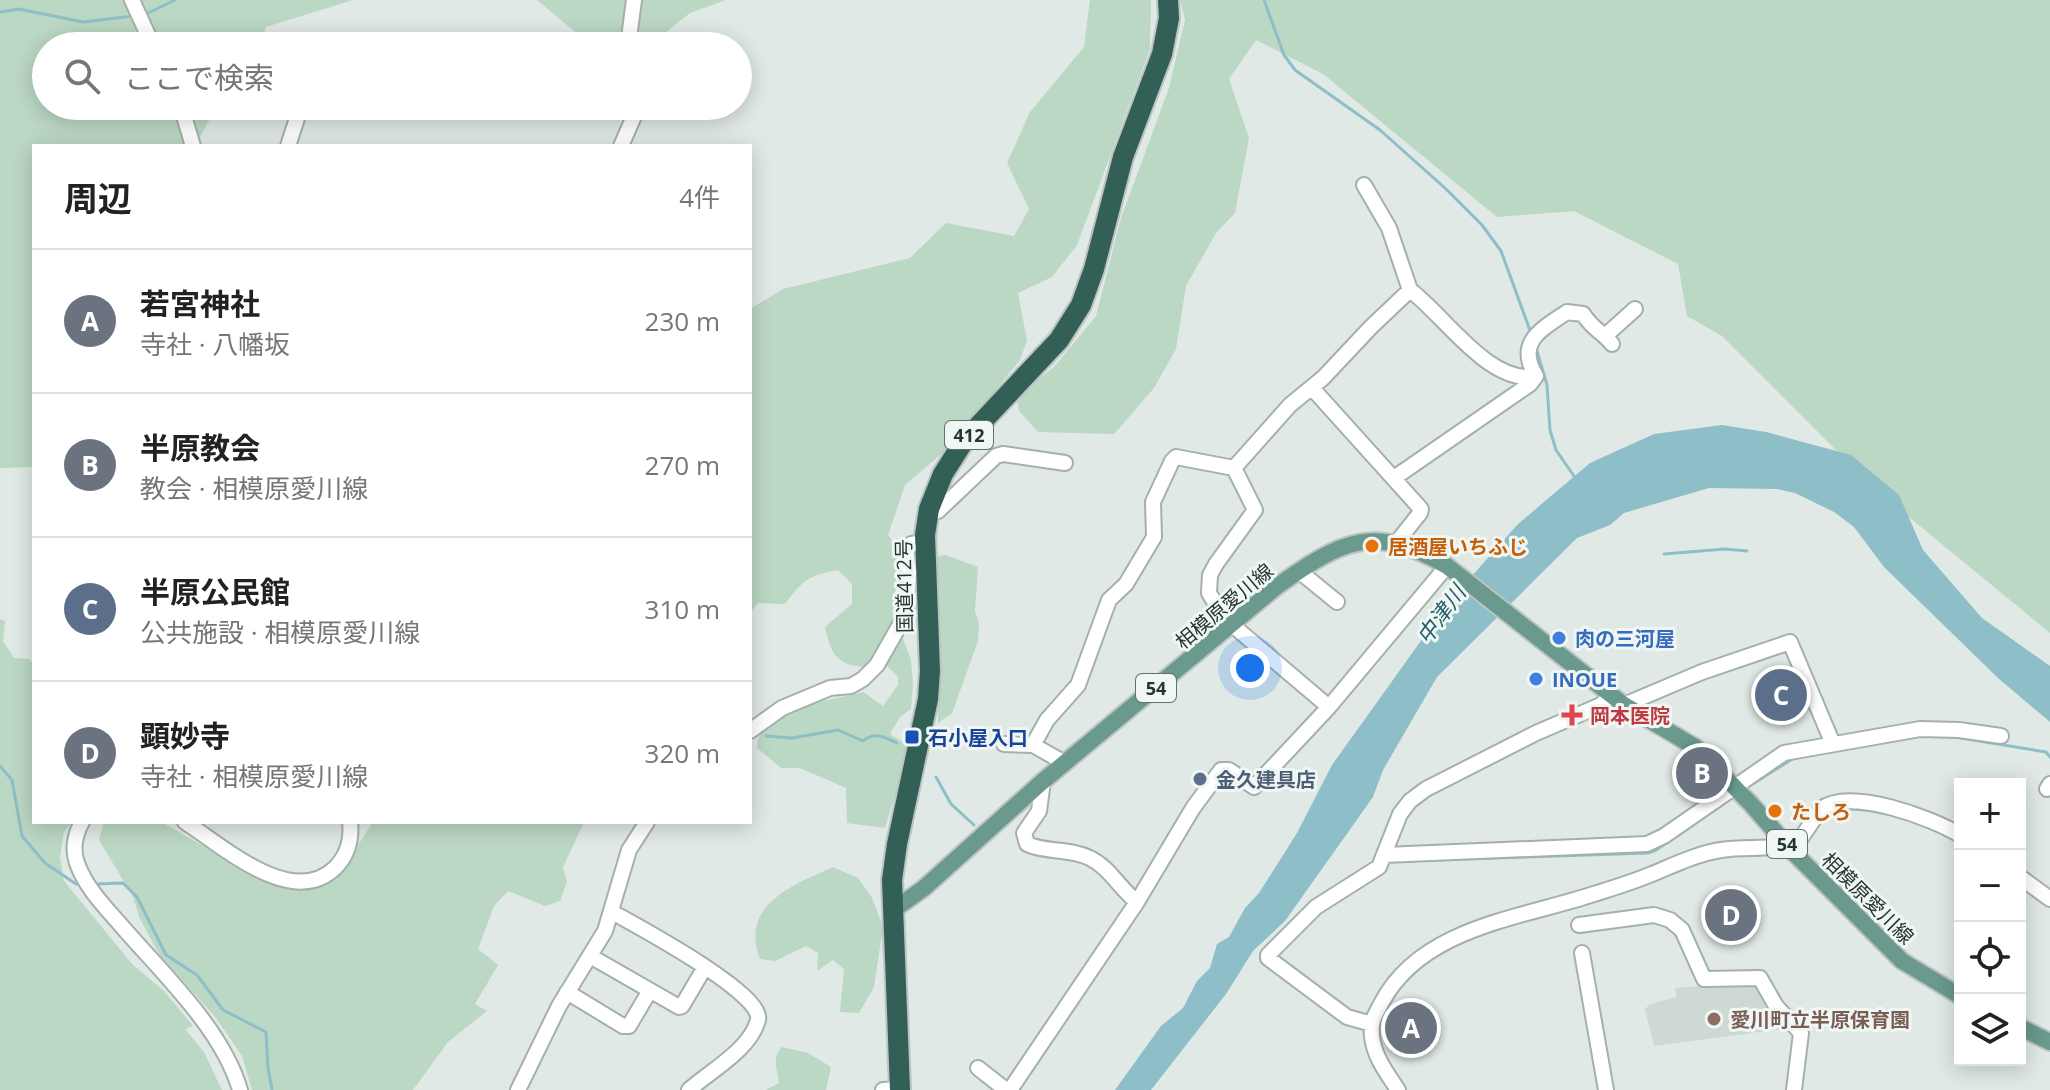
<!DOCTYPE html>
<html lang="ja">
<meta charset="utf-8">
<style>
:root{--surface:#fff;--page:#f2f2f2;--text:#222;--muted:#767676;--line:#e0e0e0;--accent:#0f766e}
body{margin:0;font-family:"Open Sans","Noto Sans JP",sans-serif;background:var(--page);color:var(--text)}
.controls{position:absolute;right:24px;bottom:24px;display:grid;overflow:hidden;border-radius:0px;box-shadow:0 4px 20px #0003}
.controls button{width:72px;height:72px;display:grid;place-items:center;padding:0;border:0;border-bottom:2px solid var(--line);background:var(--surface);color:var(--text);font:40px sans-serif}
.you{position:absolute;left:1250px;top:668px;width:28px;height:28px;margin:-20px;border:6px solid #fff;border-radius:50%;background:#1a73e8;box-shadow:0 0 0 12px #1a73e833}
.badge{display:grid;place-items:center;width:52px;height:52px;border-radius:50%;background:var(--accent);color:#fff;font-size:26px;font-weight:700}
.pin{position:absolute;translate:-50% -50%;border:4px solid #fff;box-shadow:0 2px 8px #0006}
.list{margin:0;padding:0;list-style:none}
h2{display:flex;justify-content:space-between;align-items:center;height:104px;margin:0;padding:0 32px;font-size:34px}
h2 small{font-size:26px;font-weight:400;color:var(--muted)}
.list li{display:grid;grid-template-columns:52px 1fr auto;gap:24px;align-items:center;box-sizing:border-box;height:144px;padding:0 32px;border-top:2px solid var(--line)}
.list b{display:block;font-size:30px;white-space:nowrap}
.list p{margin:0;font-size:26px;white-space:nowrap;color:var(--muted)}
.list em{font-size:26px;font-style:normal;color:var(--muted)}
.icon{flex:none;width:44px;height:44px;fill:none;stroke:currentColor;stroke-width:2;stroke-linecap:round;stroke-linejoin:round}
.map{position:relative;flex:none;width:2050px;height:1090px;overflow:hidden}
.search{position:absolute;background:var(--surface);box-shadow:0 4px 20px #0003;left:32px;top:32px;width:720px;height:88px;display:flex;align-items:center;gap:20px;box-sizing:border-box;padding:0 28px;border-radius:44px;color:var(--muted);font-size:30px}
.panel{position:absolute;background:var(--surface);box-shadow:0 4px 20px #0003;left:32px;top:144px;width:720px;height:680px;border-radius:0px}
.map>svg:first-child{display:block}
.built{fill:#ced8d4}
.green{fill:#bbd8c4}
.water{fill:#8ebec8}
.lines{fill:none;stroke-linecap:round;stroke-linejoin:round}
.stream{stroke:#8ebec8;stroke-width:3}
.minor-casing{stroke:#a4b0ac;stroke-width:18}
.major-casing{stroke:#bdc3c2;stroke-width:20}
.highway-casing{stroke:#bdc3c2;stroke-width:24}
.minor{stroke:#fff;stroke-width:14}
.major{stroke:#6a998e;stroke-width:16}
.highway{stroke:#326057;stroke-width:20}
.food-dot{fill:#e8710a;stroke:#f0f6f3;stroke-width:3}
.shop-dot{fill:#3f7fe0;stroke:#f0f6f3;stroke-width:3}
.health-dot{fill:#e0444e;stroke:#f0f6f3;stroke-width:3}
.transit-dot{fill:#1a4fb4;stroke:#f0f6f3;stroke-width:3}
.service-dot{fill:#5c6f8a;stroke:#f0f6f3;stroke-width:3}
.education-dot{fill:#8d6e63;stroke:#f0f6f3;stroke-width:3}
.labels{text-anchor:middle;dominant-baseline:central;stroke-width:6;stroke-linejoin:round;paint-order:stroke}
.shield{fill:#f0f6f3;stroke:#60706c;stroke-width:2}
.shield-label{font-size:18px;font-weight:bold;fill:#233732}
.food-label{font-size:20px;font-weight:bold;fill:#c56008;stroke:#f0f6f3;text-anchor:start}
.street-label{font-size:20px;fill:#233732;stroke:#f0f6f3}
.shop-label{font-size:20px;font-weight:bold;fill:#366cbe;stroke:#f0f6f3;text-anchor:start}
.health-label{font-size:20px;font-weight:bold;fill:#be3a42;stroke:#f0f6f3;text-anchor:start}
.transit-label{font-size:20px;font-weight:bold;fill:#164399;stroke:#f0f6f3;text-anchor:start}
.service-label{font-size:20px;font-weight:bold;fill:#4e5e75;stroke:#f0f6f3;text-anchor:start}
.education-label{font-size:20px;font-weight:bold;fill:#785e54;stroke:#f0f6f3;text-anchor:start}
.water-label{font-size:22px;font-style:italic;fill:#245e6b;stroke:#f0f6f3}
</style>
<div class="map">
<svg width="2050" height="1090" viewBox="0 0 2050 1090">
<rect width="100%" height="100%" fill="#e0e9e5"/>
<!-- built -->
<path class="built" d="M1756 982 1790 1028 1654 1046 1645 1009 1650 1004 1677 997 1675 988Z"/>
<!-- green -->
<path class="green" d="M0 0H353L266 27 260 46H46V106H217L195 146H34V467L0 468Z
M537 0H726L690 13 649 46H592Z
M1090 0H1151L1150 49 1077 245 1052 277 1018 293 1027 340 1020 360 946 450 905 485 888 535 898 548 894 615 911 660 913 684 911 709 900 717 890 734 907 745 908 754 885 828 847 823 846 788 800 768H781L757 748C757 706 833 701 863 692L883 706 898 685V677L877 656 865 667C836 665 831 654 825 627L852 604V584L838 570C808 576 804 579 785 604L758 603 750 613V309L783 289 910 258 946 223 1014 236 1029 209 1007 163 1030 112 1084 47Z
M1180 0H2050V633L1876 490 1722 336 1687 316 1678 264 1574 211 1497 217 1323 74 1256 40 1229 79 1249 138 1235 213 1216 233 1186 286 1176 349 1154 388 1114 434 1038 432 1019 411 1017 397 1055 366 1096 316 1121 218 1169 88 1185 20Z
M945 555 978 567 975 611 979 624 978 641 952 713 938 723 935 557Z
M0 619 5 621 3 641 14 658 29 659 34 664V822H72L64 832 60 858 64 881 133 965 164 991 193 1026 185 1029 204 1052 222 1090H0Z
M104 822H161L258 877 285 887 316 889 337 877 373 822H584L563 867 567 882 560 901 545 906 508 891 494 906 478 949 498 965 475 1004 487 1011 448 1042 413 1090H252L242 1056 216 1018 159 954 140 919 133 897 99 840Z
M833 867 858 878 872 898 883 927 874 987 859 1013 840 1012 844 969 833 960 817 971 818 953 806 946 775 961 760 959C739 905 793 885 833 867Z
M782 1047 808 1053 831 1067 826 1090H765L779 1083C777 1070 772 1056 782 1047Z"/>
<!-- water -->
<path class="water" d="M1722 425 1766 432 1851 455 1899 495 1923 550 1982 618 2050 666V722L1998 678 1884 567 1854 527 1834 512 1795 493 1777 489 1709 488 1624 513 1610 525 1577 538 1437 677 1383 770 1373 797 1285 921 1253 951 1226 994 1151 1090H1115L1161 1026 1183 1008 1197 981 1210 968 1217 944 1229 937 1245 908 1259 893 1297 833 1332 765 1448 603 1518 524 1590 463 1654 434Z"/>
<g class="lines">
<!-- stream -->
<path class="stream" d="M1264 0 1284 55 1295 70 1380 130 1446 189 1482 225 1501 251 1531 333
M0 12 19 9 83 22 134 16
M146 14 175 0
M1536 348 1547 385 1550 430 1556 450 1576 479
M1664 554 1725 549 1747 551
M766 736 792 738 838 730 863 741C874 731 885 737 897 743
M1955 737 2046 752 2050 757
M0 766 12 780 22 836 45 863 76 884H83
M936 777 951 804 974 825
M1746 788 1794 758
M1430 860 1648 853 1656 850 1733 797
M95 884 123 883 137 897 166 955 197 975 223 1010 266 1032 268 1068 272 1090"/>
<!-- minor casing -->
<g class="minor-casing">
<path id="minor" d="M132 0 153 46
M631 46 630 30 634 0
M181 106 193 146
M288 146 301 106
M621 146 635 114 636 106
M1364 185 1389 228 1410 290
M1605 336 1635 309
M1536 376C1515 342 1542 329 1567 312L1583 314C1594 331 1602 331 1612 344
M1312 388 1421 509 1420 513 1397 542
M1234 468 1255 510 1216 564 1210 575 1209 593 1224 618 1329 707 1447 566
M929 509 938 511 996 456 1003 454 1065 463
M1299 571 1337 602
M1624 705 1702 672 1790 642 1833 744
M750 731 782 708 830 688 851 686 863 679 877 665 906 614 909 572 906 551 911 544 926 542
M1004 744 1033 745 1065 763
M1033 745 1047 720 1078 685 1109 600 1126 584 1154 537 1153 502 1172 461 1176 457 1234 468 1290 405 1323 378 1371 327 1410 290C1444 315 1490 386 1536 376L1530 384 1394 478
M1043 781 1039 811 1024 833 1027 844C1046 853 1070 848 1090 858 1110 868 1120 889 1137 902L1193 808 1221 770H1229L1254 787 1329 707
M2047 789 2050 784
M82 822C75 834 72 850 77 863 85 886 103 905 119 923 161 972 222 1028 240 1090
M185 822C224 847 292 909 335 868 348 855 352 840 350 822
M1792 851 1821 809C1850 787 1932 818 1960 835
M1384 855 1647 844 1664 836 1784 753 1920 729 1959 730 2001 736
M2020 877 2050 899
M612 912C635 925 765 994 758 1020 750 1050 710 1071 689 1090
M1579 925 1654 915 1670 920 1682 930 1704 979 1760 978 1776 1006 1801 1033 1794 1090
M1582 953 1606 1090
M590 956 679 1007 682 1006 705 967
M567 992 623 1026H629L649 992
M1372 1024 1347 1017 1268 958V955L1316 907 1379 867 1400 814 1410 801 1426 789 1536 733 1601 705 1612 695
M978 1068 1006 1090
M518 1090 559 1006 605 931 629 850 647 822
M883 1090 900 1089
M1010 1090 1137 902
M1398 1090C1387 1073 1374 1057 1372 1036 1370 1022 1376 1013 1382 1002 1422 927 1522 918 1594 894 1613 888 1633 882 1652 874 1674 865 1696 854 1721 850 1743 846 1765 850 1787 845"/>
</g>
<!-- major casing -->
<g class="major-casing">
<path id="major" d="M892 911 924 888 1043 781 1276 587C1342 540 1373 523 1447 566L1624 705 1695 747 1751 804 1792 851 1902 961 1960 996
M2020 1027 2050 1042"/>
</g>
<!-- highway casing -->
<g class="highway-casing">
<path id="highway" d="M900 1090 892 880 897 844 928 699 930 671 925 535 929 509 943 474 964 441 1059 340 1081 305 1094 269 1123 157 1162 54 1169 18 1168 0"/>
</g>
<!-- minor -->
<use href="#minor" class="minor"/>
<!-- major -->
<use href="#major" class="major"/>
<!-- highway -->
<use href="#highway" class="highway"/>
</g>
<!-- markers -->
<g class="food-dot">
<circle cx="1372" cy="546" r="8"/>
<circle cx="1775" cy="811" r="8"/>
</g>
<g class="shop-dot">
<circle cx="1559" cy="638" r="8"/>
<circle cx="1536" cy="679" r="8"/>
</g>
<path class="health-dot" d="M1568 703h8v8h8v8h-8v8h-8v-8h-8v-8h8z"/>
<rect class="transit-dot" x="904" y="729" width="16" height="16" rx="4"/>
<circle class="service-dot" cx="1200" cy="779" r="8"/>
<circle class="education-dot" cx="1714" cy="1019" r="8"/>
<g class="labels">
<!-- shield labels -->
<g class="shield">
<rect x="945" y="421" width="48" height="28" rx="6"/>
<rect x="1136" y="674" width="40" height="28" rx="6"/>
<rect x="1767" y="830" width="40" height="28" rx="6"/>
</g>
<g class="shield-label">
<text x="969" y="435">412</text>
<text x="1156" y="688">54</text>
<text x="1787" y="844">54</text>
</g>
<!-- food labels -->
<g class="food-label">
<text x="1388" y="546">居酒屋いちふじ</text>
<text x="1791" y="811">たしろ</text>
</g>
<!-- street labels -->
<g class="street-label">
<text transform="translate(904 586) rotate(-91)">国道412号</text>
<text transform="translate(1224 606) rotate(-40)">相模原愛川線</text>
<text transform="translate(1868 898) rotate(45)">相模原愛川線</text>
</g>
<!-- shop labels -->
<g class="shop-label">
<text x="1575" y="638">肉の三河屋</text>
<text x="1552" y="679">INOUE</text>
</g>
<!-- health labels -->
<g class="health-label">
<text x="1590" y="715">岡本医院</text>
</g>
<!-- transit labels -->
<g class="transit-label">
<text x="928" y="737">石小屋入口</text>
</g>
<!-- service labels -->
<g class="service-label">
<text x="1216" y="779">金久建具店</text>
</g>
<!-- education labels -->
<g class="education-label">
<text x="1730" y="1019">愛川町立半原保育園</text>
</g>
<!-- water labels -->
<g class="water-label">
<text transform="translate(1440 614) rotate(-54)">中津川</text>
</g>
</g>
</svg>
<div class="controls">
<button>+</button>
<button>−</button>
<button><svg class="icon" aria-label="locate" viewBox="0 0 24 24"><circle cx="12" cy="12" r="6"/><path d="M12 2v4M12 18v4M2 12h4M18 12h4"/></svg></button>
<button><svg class="icon" aria-label="layers" viewBox="0 0 24 24"><path d="M12 4l9 5-9 5-9-5zM3 14l9 5 9-5"/></svg></button>
</div>
<div class="you"></div>
<div class="pin badge" style="left:1411px;top:1028px;background:#6b7280">A</div>
<div class="pin badge" style="left:1702px;top:773px;background:#6b7280">B</div>
<div class="pin badge" style="left:1781px;top:695px;background:#5c6f8a">C</div>
<div class="pin badge" style="left:1731px;top:915px;background:#6b7280">D</div>
<div class="search"><svg class="icon" aria-label="search" viewBox="0 0 24 24"><circle cx="10" cy="10" r="6"/><path d="M15 15l6 6"/></svg>ここで検索</div>
<section class="panel">
<h2>周辺<small>4件</small></h2>
<ul class="list">
<li><span class="badge" style="background:#6b7280">A</span><div><b>若宮神社</b><p>寺社 · 八幡坂</p></div><em>230 m</em></li>
<li><span class="badge" style="background:#6b7280">B</span><div><b>半原教会</b><p>教会 · 相模原愛川線</p></div><em>270 m</em></li>
<li><span class="badge" style="background:#5c6f8a">C</span><div><b>半原公民館</b><p>公共施設 · 相模原愛川線</p></div><em>310 m</em></li>
<li><span class="badge" style="background:#6b7280">D</span><div><b>顕妙寺</b><p>寺社 · 相模原愛川線</p></div><em>320 m</em></li>
</ul>
</section>
</div>
